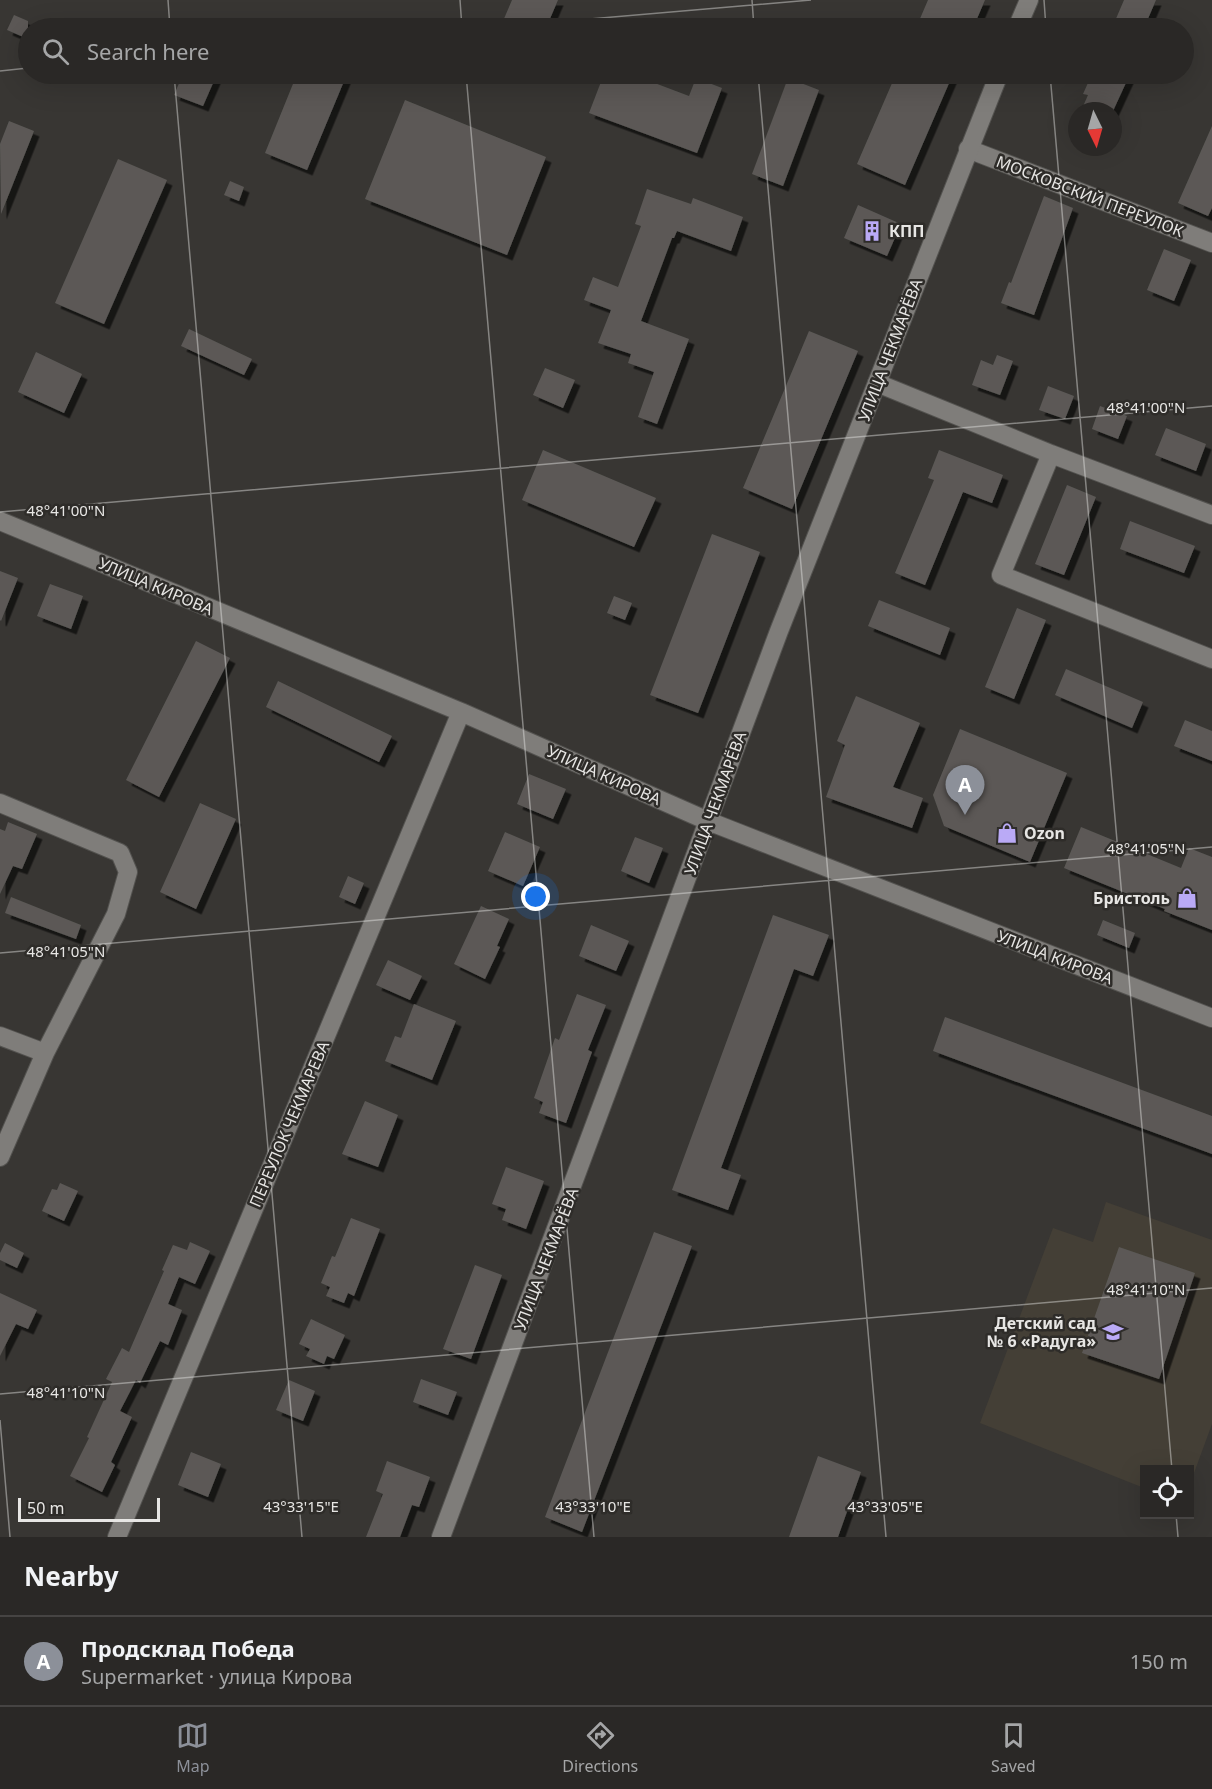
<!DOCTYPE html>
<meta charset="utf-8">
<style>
:root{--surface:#2a2826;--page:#32302e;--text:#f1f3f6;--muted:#a5a6a7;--line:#464443;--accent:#8c9099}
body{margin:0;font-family:"Noto Sans",sans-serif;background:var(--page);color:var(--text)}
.controls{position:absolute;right:18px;bottom:18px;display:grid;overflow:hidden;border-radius:0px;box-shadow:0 6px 24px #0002}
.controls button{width:54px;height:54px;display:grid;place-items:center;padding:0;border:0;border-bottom:2px solid var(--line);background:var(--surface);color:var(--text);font:30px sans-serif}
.compass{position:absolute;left:1068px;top:102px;width:54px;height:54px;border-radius:50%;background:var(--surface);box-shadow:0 6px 24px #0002;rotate:175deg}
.scale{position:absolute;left:18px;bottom:15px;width:142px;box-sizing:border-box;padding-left:6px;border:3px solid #e7e6e4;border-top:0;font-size:16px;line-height:21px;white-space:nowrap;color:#e7e6e4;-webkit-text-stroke:4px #2e2c29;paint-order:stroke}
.you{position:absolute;left:536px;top:897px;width:21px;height:21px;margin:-15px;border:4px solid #fff;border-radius:50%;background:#1a73e8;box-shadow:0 0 0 9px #1a73e833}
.badge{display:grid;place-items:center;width:39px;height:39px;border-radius:50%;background:var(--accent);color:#fff;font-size:20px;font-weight:700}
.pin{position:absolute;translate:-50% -50px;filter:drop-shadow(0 2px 3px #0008)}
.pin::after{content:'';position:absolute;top:32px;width:21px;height:18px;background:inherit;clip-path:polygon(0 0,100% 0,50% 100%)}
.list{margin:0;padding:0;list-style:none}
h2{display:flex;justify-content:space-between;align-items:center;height:78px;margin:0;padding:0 24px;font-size:26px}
h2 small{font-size:20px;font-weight:400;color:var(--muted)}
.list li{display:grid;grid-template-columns:39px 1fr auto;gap:18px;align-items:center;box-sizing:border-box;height:90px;padding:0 24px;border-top:2px solid var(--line)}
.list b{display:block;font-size:22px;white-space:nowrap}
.list p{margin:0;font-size:20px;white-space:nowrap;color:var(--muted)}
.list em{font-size:20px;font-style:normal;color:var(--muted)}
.icon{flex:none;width:33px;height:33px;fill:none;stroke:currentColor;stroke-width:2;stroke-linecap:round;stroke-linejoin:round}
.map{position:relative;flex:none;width:1212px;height:1537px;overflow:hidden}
.search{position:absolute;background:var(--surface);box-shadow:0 6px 24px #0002;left:18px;right:18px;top:18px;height:66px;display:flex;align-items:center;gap:15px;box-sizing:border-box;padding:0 21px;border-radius:33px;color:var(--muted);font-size:22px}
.sheet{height:168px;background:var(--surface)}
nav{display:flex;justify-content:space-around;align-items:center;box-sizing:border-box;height:84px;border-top:2px solid var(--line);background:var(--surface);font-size:16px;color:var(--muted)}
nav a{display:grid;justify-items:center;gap:3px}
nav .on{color:var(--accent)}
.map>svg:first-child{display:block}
.built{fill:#443f36}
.building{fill:#5b5956;filter:url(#shadow)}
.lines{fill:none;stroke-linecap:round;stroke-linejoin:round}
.street-casing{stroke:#53524f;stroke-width:20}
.secondary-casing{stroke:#53524f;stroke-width:20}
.street{stroke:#7f7d7a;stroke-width:18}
.secondary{stroke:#7f7d7a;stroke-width:18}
.ticks{fill:none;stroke:#e7e6e4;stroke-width:1.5;stroke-opacity:0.45}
.labels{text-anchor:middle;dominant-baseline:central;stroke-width:5;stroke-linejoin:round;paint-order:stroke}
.street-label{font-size:16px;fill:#e7e6e4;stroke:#2e2c29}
.poi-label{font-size:16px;font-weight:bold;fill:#e7e6e4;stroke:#2e2c29;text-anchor:start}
.ticks-label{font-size:15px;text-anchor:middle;fill:#e7e6e4;stroke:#2e2c29;stroke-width:5;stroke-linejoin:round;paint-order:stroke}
</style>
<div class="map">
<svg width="1212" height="1537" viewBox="0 0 1212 1537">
<defs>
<filter id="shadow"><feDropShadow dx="5.5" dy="5.5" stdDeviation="0" flood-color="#0009"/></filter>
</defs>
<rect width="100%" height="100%" fill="#383633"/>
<!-- built -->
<path class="built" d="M1106 1202 1212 1240V1424L1190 1484V1470H1144V1488L980 1423 1053 1228 1093 1242Z"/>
<!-- building -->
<path class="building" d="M512 0H558L546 28H500Z
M928 0H985L973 28H916Z
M1124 0H1156L1144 28H1112Z
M14 15 28 21V39L7 30Z
M183 74H217L203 106 174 95Z
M297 74H347L307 170 265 153Z
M604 74H646L644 79 689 96 696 78 722 88 697 153 589 113Z
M896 74H953L905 185 857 164Z
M1092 74H1130L1113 111H1081L1088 95 1083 94Z
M788 78 819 90 783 186 752 174Z
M405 100 546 157 507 255 365 199Z
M9 121 34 131 1 214 0 144Z
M1212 126V208L1208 216 1178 203Z
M118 159 167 180 104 324 55 303Z
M230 181 244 187 239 201 224 195Z
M647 189 691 204 693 198 743 217 731 251 677 231 674 238H672L641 321 689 339 657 424 638 417 654 372 628 363 631 354 598 343 611 310 584 300 593 277 618 287 641 226 635 224Z
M1044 196 1073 208 1034 315 1001 303 1009 282 1011 283Z
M858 205 901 224 887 256 844 238Z
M1164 249 1191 260 1174 301 1147 290Z
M189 329 252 359 244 375 181 346Z
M809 331 858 351 792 509 743 488Z
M36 352 82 374 64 413 18 392Z
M997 355 1013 361 1000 395 972 385 981 360 993 365Z
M545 368 575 380 563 408 533 395Z
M1048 386 1074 396 1065 419 1039 410Z
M1100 406 1127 416 1118 439 1092 429Z
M1166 428 1206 444 1196 471 1155 455Z
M543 450 656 498 634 547 522 500Z
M939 450 1003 475 992 503 963 492 925 585 895 573 934 480 928 478Z
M1067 485 1096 497 1064 575 1035 564Z
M1130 521 1195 546 1184 573 1120 549Z
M712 534 760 552 698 713 650 695Z
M0 571 18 578 1 621 0 620Z
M50 584 83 596 71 629 37 616Z
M614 596 632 603 625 620 607 613Z
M879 600 950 628 940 655 868 626Z
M1017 608 1046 620 1014 699 985 687Z
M196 641 230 658 159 797 126 780Z
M1066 669 1143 702 1132 728 1055 695Z
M278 681 392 736 379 762 266 707Z
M856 696 920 723 893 787 923 798 912 828 826 797 845 745 837 741Z
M1185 720 1212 731V761L1174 746Z
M960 729 1067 773 1030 862 944 826 933 795Z
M529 774 566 789 553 819 517 804Z
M200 803 236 819 196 909 160 892Z
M8 822 37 834 22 869 13 866 0 894V829L5 831Z
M1081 827 1181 868 1189 848 1212 857V930L1164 911 1165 909 1064 868Z
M505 832 540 847 523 886 488 871Z
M635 837 663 848 649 883 621 871Z
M348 876 364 883 355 904 339 897Z
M11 897 81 925 76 939 5 913Z
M481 906 509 919 497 946 500 947 485 979 454 964Z
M773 915 829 935 813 976 794 969 721 1168 741 1175 728 1210 672 1190Z
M1103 920 1135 933 1129 948 1097 935Z
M591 925 629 941 616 971 579 956Z
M388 960 422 976 410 1000 376 985Z
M577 994 606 1005 588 1050 592 1052 566 1123 539 1113 543 1102 534 1098 555 1038 559 1040Z
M414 1004 456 1021 432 1080 385 1061 395 1036 401 1038Z
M945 1017 1212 1116V1154L933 1051Z
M365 1101 398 1115 378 1167 342 1154Z
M506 1167 544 1181 526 1229 502 1220 506 1209 492 1204Z
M60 1183 78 1191 64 1221 42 1211 52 1189 57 1190Z
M351 1218 380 1229 354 1296 348 1293 344 1303 326 1296 330 1287 321 1283 332 1256 335 1257Z
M654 1232 692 1246 582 1532 545 1517Z
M190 1242 210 1251 195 1284 179 1277 168 1304 182 1310 168 1345 160 1341 140 1383 136 1380 120 1411 132 1417 111 1462 115 1465 102 1492 70 1476 89 1438 87 1437 112 1382 106 1379 122 1348 129 1352 164 1271 162 1270 173 1245 187 1250Z
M5 1243 24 1253 17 1268 0 1260V1253Z
M1119 1247 1195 1273 1159 1379 1082 1353Z
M475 1265 502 1275 471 1359 443 1349Z
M0 1293 37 1310 28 1329 16 1324 0 1356Z
M311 1319 345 1335 334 1359 327 1356 324 1364 306 1356 310 1349 299 1344Z
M421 1379 457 1392 448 1415 413 1402Z
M289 1380 315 1391 303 1421 276 1410Z
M191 1452 221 1464 208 1497 178 1485Z
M818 1456 861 1472 838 1537H789Z
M387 1461 430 1477 419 1507 412 1505 400 1537H366L383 1494 376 1491Z"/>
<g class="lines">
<!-- street casing -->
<g class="street-casing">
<path id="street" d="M968 149 1212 243
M877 383 1051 454 1212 515
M1051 454 1001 575 1212 659
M0 521 461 712 708 821 441 1537
M0 803 120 853 128 872 116 914 45 1053 0 1157
M0 1036 45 1053
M117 1537 461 712"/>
</g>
<!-- secondary casing -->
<g class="secondary-casing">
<path id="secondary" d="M1017 28 1029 0
M999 74 779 631 708 821 1212 1018"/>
</g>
<!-- street -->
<use href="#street" class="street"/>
<!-- secondary -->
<use href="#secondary" class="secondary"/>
</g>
<!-- ticks -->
<path class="ticks" d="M168 0 170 28M460 0 462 28M752 0 754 28M1044 0 1046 28M485 28 811 0M0 71 28 68M174 74 302 1537M466 74 594 1537M758 74 886 1537M1050 74 1172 1470M0 512 1212 406M0 953 1212 847M0 1394 1212 1288M0 1420 10 1537M1176 1514 1178 1537"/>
<!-- icons -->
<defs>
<g id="building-bare" transform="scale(1.62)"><path d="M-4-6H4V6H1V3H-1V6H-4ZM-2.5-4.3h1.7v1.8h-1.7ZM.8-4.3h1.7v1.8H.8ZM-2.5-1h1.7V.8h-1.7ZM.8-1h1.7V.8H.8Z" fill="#baaaf6" stroke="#2e2c29" stroke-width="2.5" paint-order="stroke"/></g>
<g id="shop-bare" transform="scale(1.62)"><path d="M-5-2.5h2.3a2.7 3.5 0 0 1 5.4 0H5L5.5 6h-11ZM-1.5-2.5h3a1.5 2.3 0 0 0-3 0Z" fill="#baaaf6" stroke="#2e2c29" stroke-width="2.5" paint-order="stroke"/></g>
<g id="school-bare" transform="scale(1.62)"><path d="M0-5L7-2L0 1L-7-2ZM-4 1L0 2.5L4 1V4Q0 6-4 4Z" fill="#baaaf6" stroke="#2e2c29" stroke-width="2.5" paint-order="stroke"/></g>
</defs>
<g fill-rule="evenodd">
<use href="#building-bare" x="872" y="231"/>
<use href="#shop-bare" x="1007" y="833"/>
<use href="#shop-bare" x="1187" y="898"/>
<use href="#school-bare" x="1113" y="1332"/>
</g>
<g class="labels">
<!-- street labels -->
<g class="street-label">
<text transform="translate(1090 196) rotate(21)">МОСКОВСКИЙ ПЕРЕУЛОК</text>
<text transform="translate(890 350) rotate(-69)">УЛИЦА ЧЕКМАРЁВА</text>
<text transform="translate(156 586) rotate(23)">УЛИЦА КИРОВА</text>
<text transform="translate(604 775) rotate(24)">УЛИЦА КИРОВА</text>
<text transform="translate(715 803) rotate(-70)">УЛИЦА ЧЕКМАРЁВА</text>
<text transform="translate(1055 957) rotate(21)">УЛИЦА КИРОВА</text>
<text transform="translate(289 1124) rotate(-67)">ПЕРЕУЛОК ЧЕКМАРЕВА</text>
<text transform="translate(546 1259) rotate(-69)">УЛИЦА ЧЕКМАРЁВА</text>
</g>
<!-- poi labels -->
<g class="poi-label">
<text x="889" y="231">КПП</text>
<text x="1024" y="833">Ozon</text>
<text x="1170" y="898" text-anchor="end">Бристоль</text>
<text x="1096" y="1323" text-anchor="end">Детский сад<tspan x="1096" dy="18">№ 6 «Радуга»</tspan></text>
</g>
</g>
<g class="ticks-label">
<text x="1146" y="413">48°41'00"N</text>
<text x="66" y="516">48°41'00"N</text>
<text x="1146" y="854">48°41'05"N</text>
<text x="66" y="957">48°41'05"N</text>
<text x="1146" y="1295">48°41'10"N</text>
<text x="66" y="1398">48°41'10"N</text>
<text x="301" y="1512">43°33'15"E</text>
<text x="593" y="1512">43°33'10"E</text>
<text x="885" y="1512">43°33'05"E</text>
</g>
</svg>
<div class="controls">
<button><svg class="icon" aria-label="locate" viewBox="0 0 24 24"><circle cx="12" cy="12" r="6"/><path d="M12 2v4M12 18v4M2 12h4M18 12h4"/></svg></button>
</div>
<svg class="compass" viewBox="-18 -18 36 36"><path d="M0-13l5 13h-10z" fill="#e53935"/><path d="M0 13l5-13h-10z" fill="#a5a6a7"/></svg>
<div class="scale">50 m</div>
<div class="you"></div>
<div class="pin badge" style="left:965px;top:815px">A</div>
<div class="search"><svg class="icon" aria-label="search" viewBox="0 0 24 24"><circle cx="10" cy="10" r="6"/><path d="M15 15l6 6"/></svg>Search here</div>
</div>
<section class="sheet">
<h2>Nearby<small></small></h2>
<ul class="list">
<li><span class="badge">A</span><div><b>Продсклад Победа</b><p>Supermarket · улица Кирова</p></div><em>150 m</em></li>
</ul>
</section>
<nav>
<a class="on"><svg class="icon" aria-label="map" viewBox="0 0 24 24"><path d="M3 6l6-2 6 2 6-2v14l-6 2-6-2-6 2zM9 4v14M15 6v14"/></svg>Map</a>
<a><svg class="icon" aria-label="directions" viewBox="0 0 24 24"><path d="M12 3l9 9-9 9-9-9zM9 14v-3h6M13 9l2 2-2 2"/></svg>Directions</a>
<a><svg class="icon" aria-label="saved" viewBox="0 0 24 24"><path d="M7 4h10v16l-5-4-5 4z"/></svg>Saved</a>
</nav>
